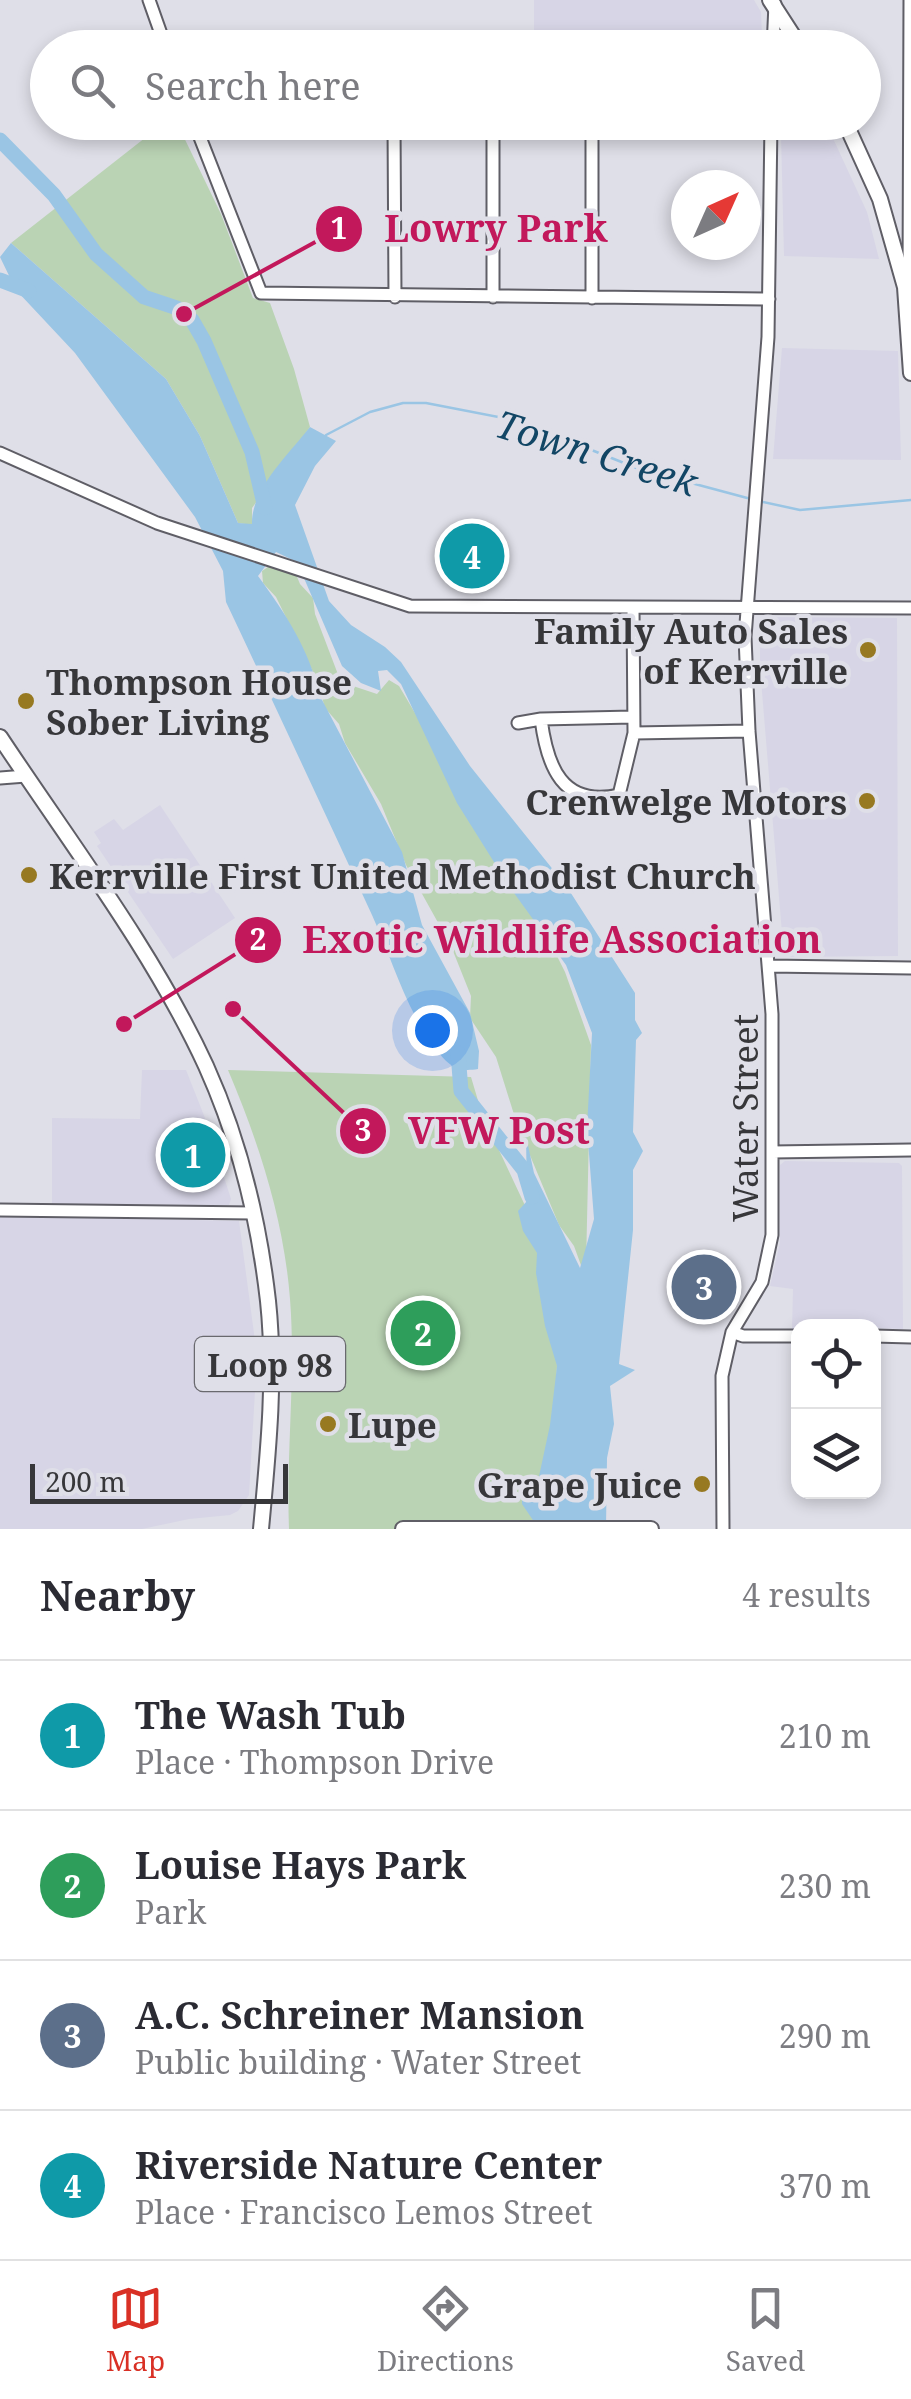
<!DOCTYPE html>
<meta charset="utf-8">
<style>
:root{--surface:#fff;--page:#f2f2f3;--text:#2b2b33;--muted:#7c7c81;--line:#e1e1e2;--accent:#d93025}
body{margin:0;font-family:"Noto Serif",serif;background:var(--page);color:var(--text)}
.controls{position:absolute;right:30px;bottom:30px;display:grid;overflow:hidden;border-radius:20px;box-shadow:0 5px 15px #0003}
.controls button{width:90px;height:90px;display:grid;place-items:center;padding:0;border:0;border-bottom:2px solid var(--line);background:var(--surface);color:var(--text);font:50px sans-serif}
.compass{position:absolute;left:671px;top:170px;width:90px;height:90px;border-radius:50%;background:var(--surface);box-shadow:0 5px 15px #0003;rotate:45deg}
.scale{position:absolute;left:30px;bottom:25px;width:258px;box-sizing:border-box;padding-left:10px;border:5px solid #37373a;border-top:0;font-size:28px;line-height:35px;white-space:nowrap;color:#37373a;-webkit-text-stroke:8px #dfdfe8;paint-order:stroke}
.you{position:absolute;left:432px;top:1030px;width:35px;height:35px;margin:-25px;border:8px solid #fff;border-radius:50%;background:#1a73e8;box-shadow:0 0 0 15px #1a73e833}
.badge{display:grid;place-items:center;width:65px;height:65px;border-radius:50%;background:var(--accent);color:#fff;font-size:32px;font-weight:700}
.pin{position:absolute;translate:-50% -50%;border:5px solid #fff;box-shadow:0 2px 10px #0006}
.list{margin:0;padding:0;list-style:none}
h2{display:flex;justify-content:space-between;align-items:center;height:130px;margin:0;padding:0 40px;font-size:42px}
h2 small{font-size:32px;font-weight:400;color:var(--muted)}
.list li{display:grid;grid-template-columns:65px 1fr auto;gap:30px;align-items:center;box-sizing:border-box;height:150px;padding:0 40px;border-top:2px solid var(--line)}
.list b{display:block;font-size:38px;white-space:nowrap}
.list p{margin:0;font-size:32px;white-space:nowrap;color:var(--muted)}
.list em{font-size:32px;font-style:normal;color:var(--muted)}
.icon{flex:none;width:55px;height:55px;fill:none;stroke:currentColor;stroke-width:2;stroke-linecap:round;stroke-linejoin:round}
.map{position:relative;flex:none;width:911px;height:1529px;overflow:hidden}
.search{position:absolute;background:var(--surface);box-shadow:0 5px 15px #0003;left:30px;right:30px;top:30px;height:110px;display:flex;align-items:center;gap:25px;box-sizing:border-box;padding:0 35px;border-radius:55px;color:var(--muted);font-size:38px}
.sheet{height:730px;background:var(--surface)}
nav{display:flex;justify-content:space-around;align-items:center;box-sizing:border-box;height:140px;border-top:2px solid var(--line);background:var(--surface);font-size:28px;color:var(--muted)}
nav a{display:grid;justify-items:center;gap:5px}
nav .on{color:var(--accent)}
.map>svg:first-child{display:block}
.built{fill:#d7d5e6}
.green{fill:#bad3b4}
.water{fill:#9ac5e4}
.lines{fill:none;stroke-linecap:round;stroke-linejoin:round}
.stream{stroke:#9ac5e4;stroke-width:2.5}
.river{stroke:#9ac5e4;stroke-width:15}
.minor-casing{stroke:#5f5e66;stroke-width:15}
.major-casing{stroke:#5f5e66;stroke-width:18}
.minor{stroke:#fff;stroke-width:11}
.major{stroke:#fff;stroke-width:14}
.poi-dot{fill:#977921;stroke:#dfdfe8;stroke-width:4}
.labels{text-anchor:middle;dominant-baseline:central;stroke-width:9;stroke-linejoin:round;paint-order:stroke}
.shield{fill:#dfdfe8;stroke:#69696e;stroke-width:2.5}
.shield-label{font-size:32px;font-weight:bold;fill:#37373a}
.poi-label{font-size:35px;font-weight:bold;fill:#37373a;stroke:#dfdfe8;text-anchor:end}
.street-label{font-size:35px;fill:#37373a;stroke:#dfdfe8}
.water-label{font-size:38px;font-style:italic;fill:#124665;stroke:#dfdfe8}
.leader{fill:none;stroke:#c2185b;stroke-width:4}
.callout-dot{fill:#c2185b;stroke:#dfdfe8;stroke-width:4}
.mark-label{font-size:30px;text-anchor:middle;font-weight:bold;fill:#fff}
.callout-label{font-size:38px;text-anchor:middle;font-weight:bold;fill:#c2185b;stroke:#dfdfe8;stroke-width:9;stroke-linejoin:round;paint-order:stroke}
</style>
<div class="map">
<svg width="911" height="1529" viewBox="0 0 911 1529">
<rect width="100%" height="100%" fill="#dfdfe8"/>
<!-- built -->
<path class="built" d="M534 0H754L761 12 762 36 757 48 534 47Z
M831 134 867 212 879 259 784 256 781 135Z
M782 348 898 351 901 460 773 459Z
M767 617 897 618 898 956 784 957 760 668V624Z
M160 805 235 918 173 959 97 846 101 843 94 832 114 819 123 830Z
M142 1070H186L205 1118 231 1199 229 1205 52 1204V1118L140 1119Z
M785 1161 899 1163 902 1166 903 1329 798 1326V1330H792L793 1289 770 1286 780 1243V1165Z
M0 1216 239 1221 257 1356 249 1495 238 1511 230 1515 189 1519 142 1529H0Z"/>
<!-- green -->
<path class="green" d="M164 123H177L221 214 253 298 270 303 294 369 310 427 252 508V525L238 523 200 436 166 379 11 243Z
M271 565 295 572 300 584 313 598 315 614 339 677 353 686 377 694 389 680 399 686 545 932 565 972 591 1045 586 1265 582 1268 574 1246 559 1225 517 1124 496 1057 470 1018 471 996 451 946 406 865 381 804 345 743 339 724 325 708 317 680 276 597 263 583 262 571Z
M228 1070 471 1077 482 1114 552 1263 557 1366 549 1529H289C286 1453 296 1375 290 1299 284 1220 259 1143 228 1070Z"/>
<!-- water -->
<path class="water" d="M11 243 166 379 200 436 238 523 252 524C251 489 289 454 310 427L336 441 315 466 295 505 329 601 351 625 385 647 401 662 470 766 567 887 635 993V1020L642 1033 636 1040 633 1132 643 1151 633 1170V1230L619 1364 635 1370 610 1386 614 1424 607 1458 606 1529H539L522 1504V1494L535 1495 550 1425 557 1366 545 1326 536 1273 537 1253 523 1231 518 1211 527 1201 526 1136 534 1173 580 1268 594 1219 587 1128 592 1033 566 965 509 886 457 803 401 684 387 670 378 671 381 691 361 683 342 666 297 562 276 552 258 576C286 614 309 649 320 696L402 852 422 925 470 1013 479 1051 478 1069C459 1072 451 1068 439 1053 407 1014 393 961 372 915 324 811 275 706 226 602L223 571 195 517 75 353 16 290 0 257Z"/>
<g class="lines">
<!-- stream -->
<path class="stream" d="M326 435 370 412 403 403H426L519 421 639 469 751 499
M759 501 800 510 911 500"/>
<!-- river -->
<path class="river" d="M0 140 54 195 96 254 144 297 177 308 192 320 204 341 252 452 265 508
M0 280 29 291
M458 1053 461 1091 524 1170 532 1197"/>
<!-- minor casing -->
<g class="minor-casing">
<path id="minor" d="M149 0 166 48
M773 48 775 4
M194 122 261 293 769 299
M394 122 395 297
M493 122V297
M909 286 910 0
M592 298V122
M0 453 157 523 410 606 911 608
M633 608 634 733 749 731
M633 717 541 719C547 766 562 808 619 795L634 733
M518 723 541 719
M0 778 26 776
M769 966 911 968
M772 1152 911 1150
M0 1210 253 1213
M732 1332 743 1336H798
M874 1336 911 1337
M723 1529 722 1376 732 1332 762 1282 772 1235V1014L749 731 745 637 768 337 771 122"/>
</g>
<!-- major casing -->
<g class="major-casing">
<path id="major" d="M770 0 801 48
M845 122 880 199 905 287 911 373
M0 737C70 843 153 951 206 1066 239 1139 259 1222 268 1301 276 1376 268 1454 261 1529
M403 1529H651"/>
</g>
<!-- minor -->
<use href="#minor" class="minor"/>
<!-- major -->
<use href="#major" class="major"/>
</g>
<!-- markers -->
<g class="poi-dot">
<circle cx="868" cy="650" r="10"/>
<circle cx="26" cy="701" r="10"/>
<circle cx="867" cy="801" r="10"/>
<circle cx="29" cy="875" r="10"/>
<circle cx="328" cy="1424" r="10"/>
<circle cx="702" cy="1484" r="10"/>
</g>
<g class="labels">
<!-- shield labels -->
<rect class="shield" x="195" y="1337" width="150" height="54" rx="8"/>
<g class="shield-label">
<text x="270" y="1364">Loop 98</text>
</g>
<!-- poi labels -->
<g class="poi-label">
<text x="848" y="630">Family Auto Sales<tspan x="848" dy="40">of Kerrville</tspan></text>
<text x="46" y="681" text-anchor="start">Thompson House<tspan x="46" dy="40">Sober Living</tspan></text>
<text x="847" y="801">Crenwelge Motors</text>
<text x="49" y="875" text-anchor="start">Kerrville First United Methodist Church</text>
<text x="348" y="1424" text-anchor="start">Lupe</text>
<text x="682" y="1484">Grape Juice</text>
</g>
<!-- street labels -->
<g class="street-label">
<text transform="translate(744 1118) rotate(-90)">Water Street</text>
</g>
<!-- water labels -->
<g class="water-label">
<text transform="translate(597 452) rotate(17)">Town Creek</text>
</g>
</g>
<!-- callouts -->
<path class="leader" d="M184 314L339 229M124 1024L258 940M233 1009L363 1131"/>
<g class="callout-dot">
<circle cx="184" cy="314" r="10"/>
<circle cx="124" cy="1024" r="10"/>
<circle cx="233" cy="1009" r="10"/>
<circle cx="339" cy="229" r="25"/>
<circle cx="258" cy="940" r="25"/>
<circle cx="363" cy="1131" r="25"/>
</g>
<g class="mark-label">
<text x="339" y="239">1</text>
<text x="258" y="950">2</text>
<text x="363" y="1141">3</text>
</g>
<g class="callout-label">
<text x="496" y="242">Lowry Park</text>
<text x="562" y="953">Exotic Wildlife Association</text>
<text x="499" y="1144">VFW Post</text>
</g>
</svg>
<div class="controls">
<button><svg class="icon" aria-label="locate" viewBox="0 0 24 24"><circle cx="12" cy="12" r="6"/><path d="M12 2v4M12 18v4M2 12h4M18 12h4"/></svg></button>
<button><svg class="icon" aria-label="layers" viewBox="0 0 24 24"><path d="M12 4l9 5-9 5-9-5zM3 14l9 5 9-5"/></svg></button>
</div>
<svg class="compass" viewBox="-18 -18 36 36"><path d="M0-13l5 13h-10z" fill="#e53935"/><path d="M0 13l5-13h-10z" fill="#7c7c81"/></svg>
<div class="scale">200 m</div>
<div class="you"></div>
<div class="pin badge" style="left:193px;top:1155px;background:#0f9aa8">1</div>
<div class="pin badge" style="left:423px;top:1333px;background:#2e9e5b">2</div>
<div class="pin badge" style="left:704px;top:1287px;background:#5c6f8a">3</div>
<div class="pin badge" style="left:472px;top:556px;background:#0f9aa8">4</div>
<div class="search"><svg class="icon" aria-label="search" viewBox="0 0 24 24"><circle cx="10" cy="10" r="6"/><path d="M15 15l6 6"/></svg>Search here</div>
</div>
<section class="sheet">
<h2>Nearby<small>4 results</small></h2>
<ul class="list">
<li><span class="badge" style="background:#0f9aa8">1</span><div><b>The Wash Tub</b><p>Place · Thompson Drive</p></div><em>210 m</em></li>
<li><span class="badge" style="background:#2e9e5b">2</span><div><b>Louise Hays Park</b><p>Park</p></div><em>230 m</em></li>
<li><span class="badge" style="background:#5c6f8a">3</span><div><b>A.C. Schreiner Mansion</b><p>Public building · Water Street</p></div><em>290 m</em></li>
<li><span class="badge" style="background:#0f9aa8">4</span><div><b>Riverside Nature Center</b><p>Place · Francisco Lemos Street</p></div><em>370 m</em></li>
</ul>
</section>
<nav>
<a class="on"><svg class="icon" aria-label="map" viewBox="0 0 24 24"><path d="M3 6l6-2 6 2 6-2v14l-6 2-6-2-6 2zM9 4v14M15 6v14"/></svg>Map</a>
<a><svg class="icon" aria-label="directions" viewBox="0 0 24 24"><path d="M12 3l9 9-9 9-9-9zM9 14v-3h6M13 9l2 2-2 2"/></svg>Directions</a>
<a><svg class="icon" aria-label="saved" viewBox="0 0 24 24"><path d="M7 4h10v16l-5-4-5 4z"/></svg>Saved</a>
</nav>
